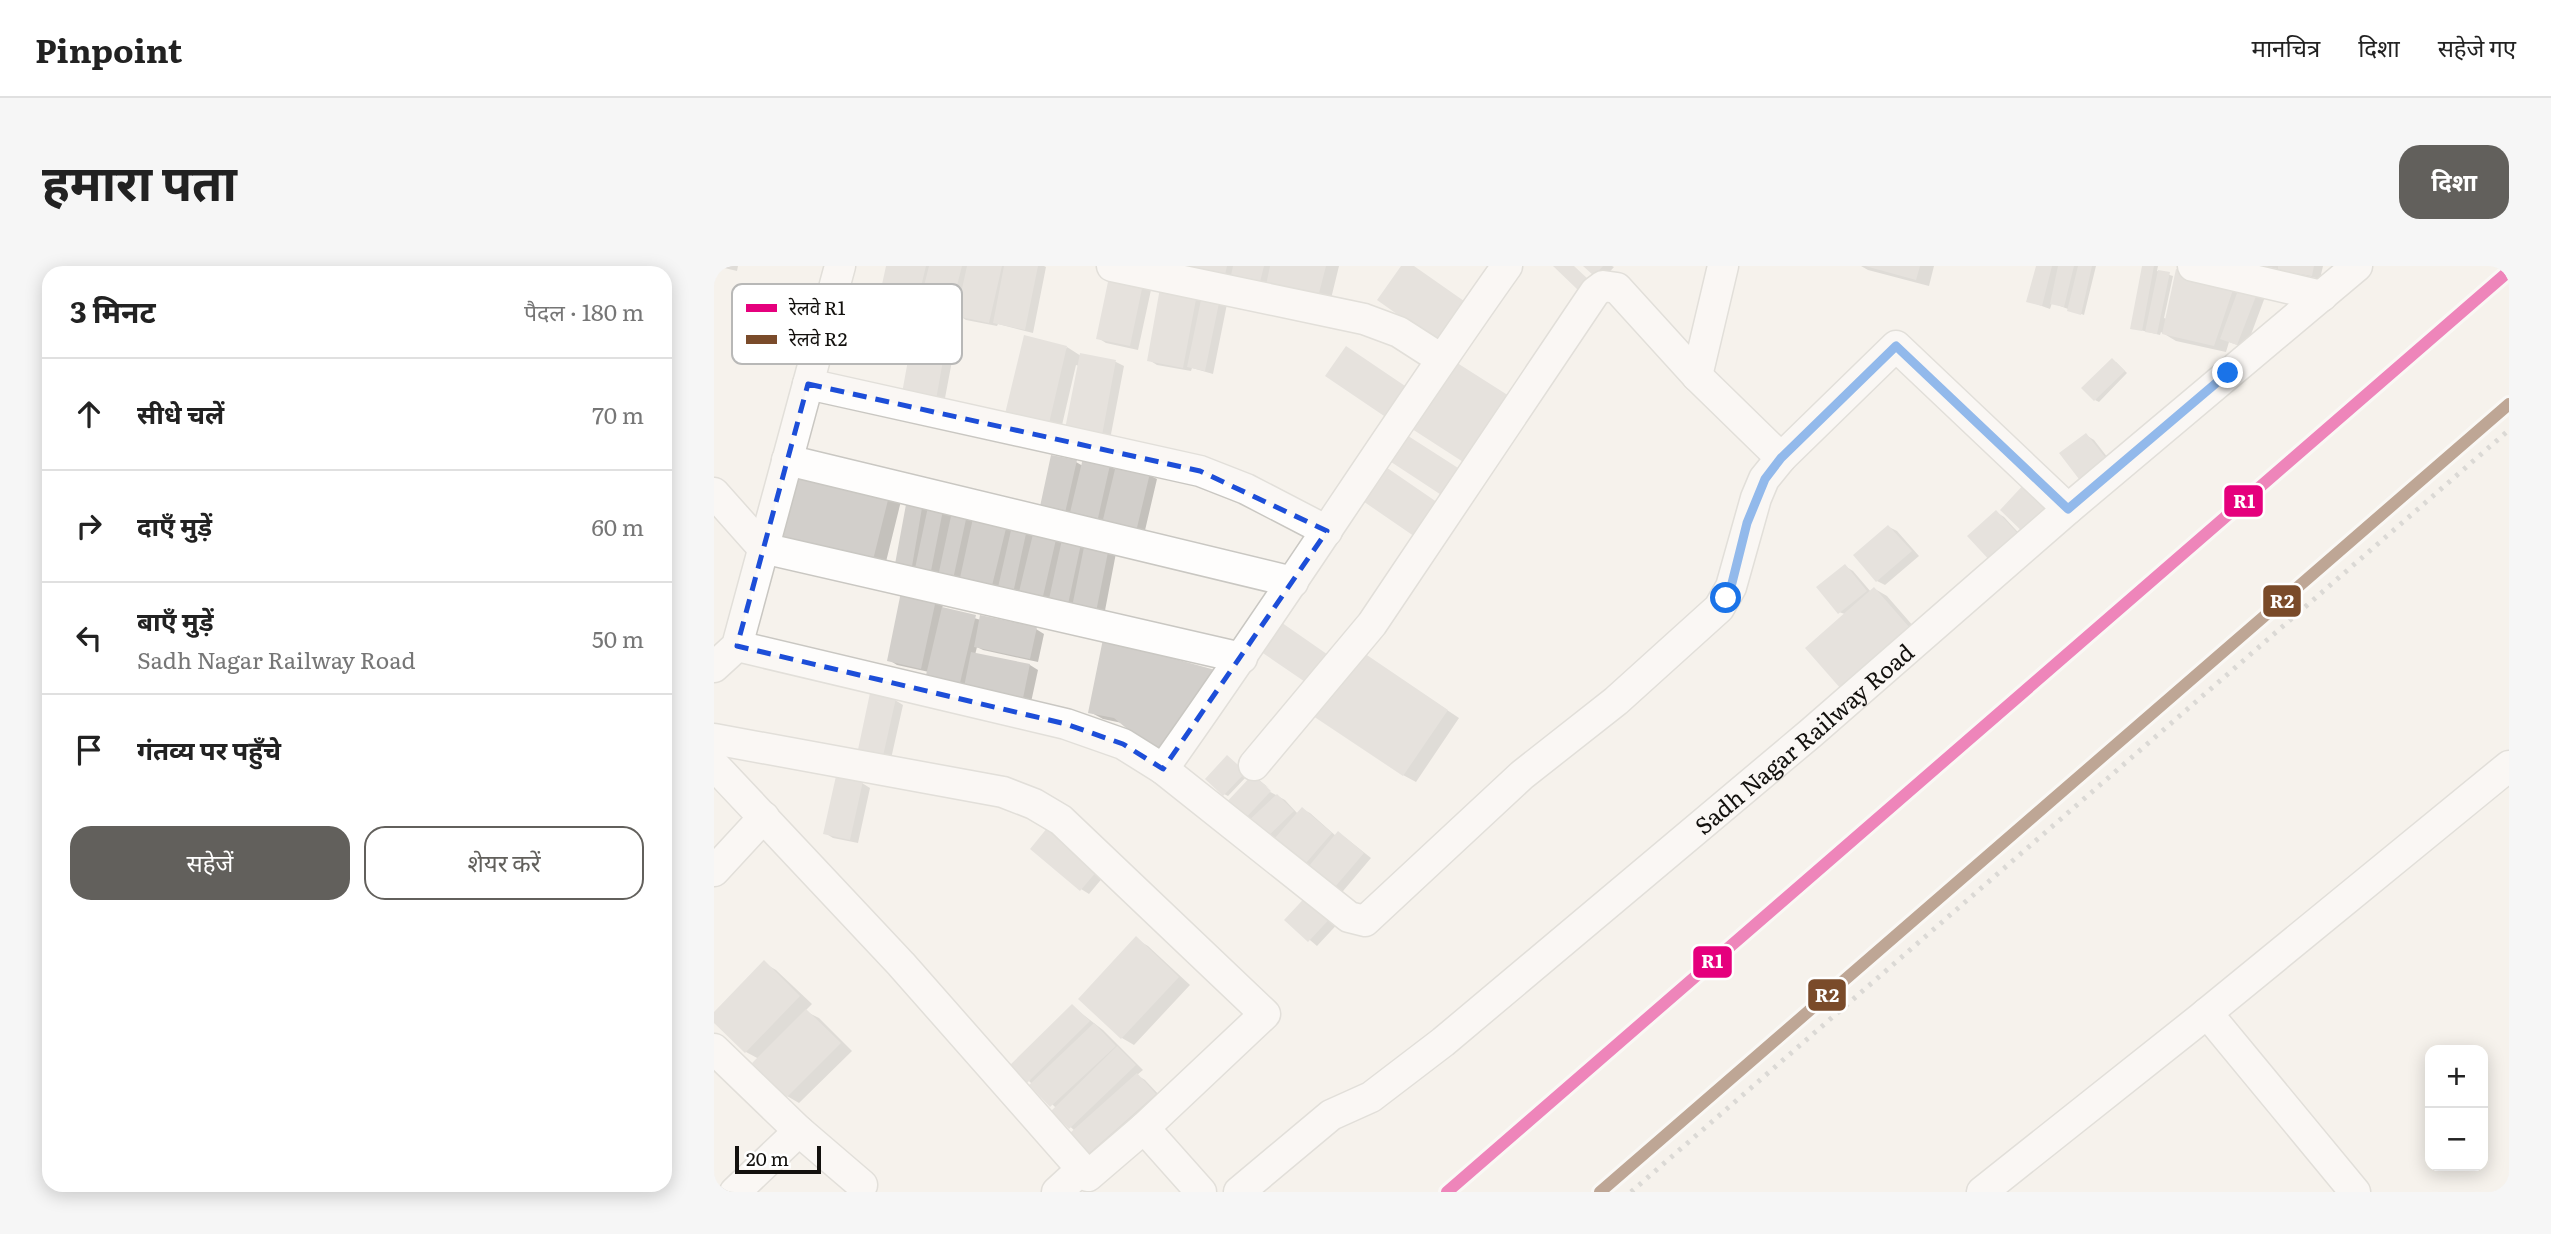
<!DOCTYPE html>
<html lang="hi">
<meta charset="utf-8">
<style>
:root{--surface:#fff;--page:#f6f6f6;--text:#222;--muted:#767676;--line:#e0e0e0;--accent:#62605c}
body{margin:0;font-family:Literata,"Noto Sans Devanagari",serif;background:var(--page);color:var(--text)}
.controls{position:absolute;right:21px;bottom:21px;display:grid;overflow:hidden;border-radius:14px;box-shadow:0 4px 18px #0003}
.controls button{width:63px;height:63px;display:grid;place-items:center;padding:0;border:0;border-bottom:2px solid var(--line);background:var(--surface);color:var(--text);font:35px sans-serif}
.scale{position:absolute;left:21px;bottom:18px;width:86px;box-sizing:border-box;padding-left:7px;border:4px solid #13110e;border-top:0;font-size:19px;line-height:24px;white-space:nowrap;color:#13110e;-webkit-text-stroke:5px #fff;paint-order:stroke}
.stop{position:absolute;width:21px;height:21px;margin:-16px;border:5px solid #1a73e8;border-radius:50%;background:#fff}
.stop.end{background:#1a73e8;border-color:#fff;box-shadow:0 2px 7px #0008}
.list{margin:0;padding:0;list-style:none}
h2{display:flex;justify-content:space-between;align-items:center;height:91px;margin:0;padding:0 28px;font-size:30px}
h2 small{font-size:23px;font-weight:400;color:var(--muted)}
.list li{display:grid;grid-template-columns:46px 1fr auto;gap:21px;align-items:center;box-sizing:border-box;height:112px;padding:0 28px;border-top:2px solid var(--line)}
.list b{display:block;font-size:26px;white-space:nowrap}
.list p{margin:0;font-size:23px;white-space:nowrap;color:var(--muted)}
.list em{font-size:23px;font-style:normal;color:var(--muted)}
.actions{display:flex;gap:14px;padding:21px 28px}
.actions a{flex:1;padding:16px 0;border:2px solid var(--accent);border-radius:21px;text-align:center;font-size:24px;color:var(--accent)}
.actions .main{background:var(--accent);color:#fff}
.icon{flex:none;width:38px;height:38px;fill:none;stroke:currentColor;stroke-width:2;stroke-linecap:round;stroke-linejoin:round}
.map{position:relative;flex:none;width:1795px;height:926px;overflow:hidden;border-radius:21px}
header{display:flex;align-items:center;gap:42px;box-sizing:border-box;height:98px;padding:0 35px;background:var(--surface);border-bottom:2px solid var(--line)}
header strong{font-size:33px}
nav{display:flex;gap:38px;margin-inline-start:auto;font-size:24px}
.intro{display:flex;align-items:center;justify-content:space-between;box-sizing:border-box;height:168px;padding:0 42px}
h1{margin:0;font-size:49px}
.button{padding:18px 32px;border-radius:21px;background:var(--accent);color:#fff;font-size:24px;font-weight:700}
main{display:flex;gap:42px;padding:0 42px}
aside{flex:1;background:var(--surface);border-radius:21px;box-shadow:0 4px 18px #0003}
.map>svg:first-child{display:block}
.shadow{fill:#0003}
.building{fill:#d2cfcb}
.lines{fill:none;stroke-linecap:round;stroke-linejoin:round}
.minor-casing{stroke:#c9c7c2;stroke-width:33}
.minor{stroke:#fefdfc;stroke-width:30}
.rail{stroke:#babab8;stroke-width:5;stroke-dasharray:3.5 7;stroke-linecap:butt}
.rail-1-casing{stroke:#fff;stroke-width:18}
.rail-2-casing{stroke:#fff;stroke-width:18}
.rail-1{stroke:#e5007d;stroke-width:12}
.rail-2{stroke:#7a4b2a;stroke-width:12}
.route{stroke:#1a73e8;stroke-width:9}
.marked{fill:none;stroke:#1d4ed8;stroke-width:5;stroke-dasharray:14 9;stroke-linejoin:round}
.labels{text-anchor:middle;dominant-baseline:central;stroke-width:6;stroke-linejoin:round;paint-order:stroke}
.street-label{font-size:23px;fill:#13110e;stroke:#fff}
.key{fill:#fff;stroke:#b8b8b7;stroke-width:2}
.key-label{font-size:19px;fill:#13110e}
.line-badge{stroke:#fff;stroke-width:2.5}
.badge-label{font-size:19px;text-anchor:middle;font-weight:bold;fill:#fff}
</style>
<header>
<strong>Pinpoint</strong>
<nav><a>मानचित्र</a><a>दिशा</a><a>सहेजे गए</a></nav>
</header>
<div class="intro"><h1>हमारा पता</h1><a class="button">दिशा</a></div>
<main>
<aside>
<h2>3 मिनट<small>पैदल · 180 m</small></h2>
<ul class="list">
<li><svg class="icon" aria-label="ahead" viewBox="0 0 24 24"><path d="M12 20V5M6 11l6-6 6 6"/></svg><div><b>सीधे चलें</b></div><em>70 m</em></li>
<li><svg class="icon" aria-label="right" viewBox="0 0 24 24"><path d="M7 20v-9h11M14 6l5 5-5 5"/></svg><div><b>दाएँ मुड़ें</b></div><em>60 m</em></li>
<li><svg class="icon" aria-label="left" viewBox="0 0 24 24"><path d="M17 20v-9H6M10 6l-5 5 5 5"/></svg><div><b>बाएँ मुड़ें</b><p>Sadh Nagar Railway Road</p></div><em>50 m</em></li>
<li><svg class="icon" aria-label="arrive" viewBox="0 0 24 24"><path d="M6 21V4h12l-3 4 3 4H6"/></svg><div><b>गंतव्य पर पहुँचे</b></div></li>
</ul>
<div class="actions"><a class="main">सहेजें</a><a>शेयर करें</a></div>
</aside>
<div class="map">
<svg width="1795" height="926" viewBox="0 0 1795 926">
<rect width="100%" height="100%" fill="#f6f2ec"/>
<!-- shadow -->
<path class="shadow" d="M2 0H24L23 5Z
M174 0H330L332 1 319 67 284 58 283 60 252 54 244 49 243 54 210 45 209 49 174 41 166 36Z
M476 0H625L615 41Z
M872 0H898L900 1 889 13Z
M1147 0H1220L1215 20 1154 4Z
M1323 0H1382L1370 49 1338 37 1336 43 1314 35Z
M1430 0H1444L1443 5 1459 10 1450 52 1453 53 1463 5 1551 31 1532 82 1515 76 1512 86 1462 75 1447 66 1446 69 1418 62Z
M1550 0H1609L1606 13Z
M429 20 437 24 424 84 392 77 384 72Z
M448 24 513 38 499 108 478 102 477 105 443 99 435 94Z
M353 81 367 90 402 96 410 100 394 184 359 177 365 100 362 99 345 172 303 162Z
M230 90 238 95 228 148 196 142Z
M1402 96 1413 107 1385 136 1381 134Z
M1372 169 1380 174 1405 206 1380 224Z
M362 196 369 200H395L403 204 435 209 443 213 429 273 334 254Z
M87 206 187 235 169 308Z
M194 235 402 287 389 355 189 313Z
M1282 246 1290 251 1314 277 1256 270Z
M1175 261 1183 265 1205 290 1171 319 1163 315Z
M1131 300 1139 305 1157 326 1161 323 1173 330 1214 377 1125 346Z
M189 323 230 335 228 343 267 354 322 363 330 368 324 396 269 384 263 381 261 389 316 399 324 404 316 441 222 413 214 408 215 406 183 399 175 394Z
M657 393 745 452 702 516 689 509Z
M500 406 408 457 389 453 376 446Z
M181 434 189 439 175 502 152 497Z
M513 491 534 509 514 530 510 528Z
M540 510 555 522 550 519 549 522 571 534 584 548 588 543 596 547 622 570 624 567 632 572 657 592 624 631 528 556Z
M148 517 156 522 144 577 119 572 111 567Z
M346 563 396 603 375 628 367 623Z
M630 651 603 680 572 654Z
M422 673 434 680 476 719 420 779 408 772 366 733Z
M50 697 62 704 98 738 91 745 105 752 138 785 85 837 73 830 45 793 32 786 0 755V748Z
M358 740 389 764 429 804 423 809 431 814 449 833 383 891 375 887 361 865 339 845 342 842 315 815Z"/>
<!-- building -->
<path class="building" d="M172 0H212L201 46 164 37Z
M215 0H248L235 51 204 44Z
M253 0H288L275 57 242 50Z
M290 0H324L311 64 279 57Z
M474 0H513L510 13 473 6Z
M519 0H550L545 20 516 14Z
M556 0H612L603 35 551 24Z
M687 0H700L760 42 731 82 663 34Z
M839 0H860L874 13 864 24Z
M869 0H889L880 10Z
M1151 0H1206L1202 14Z
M1322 0H1338L1328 40 1312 36Z
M1344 0H1360L1350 41 1336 38Z
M1364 0H1378L1367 49 1353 45Z
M1428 0H1440L1428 65 1416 63Z
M1564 0H1600L1598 10 1564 4Z
M1462 3 1522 15 1500 80 1448 68Z
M1444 4 1456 6 1443 68 1431 66Z
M395 11 429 18 416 80 382 73Z
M1526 19 1544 25 1523 79 1506 73Z
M446 22 483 28 469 102 433 95Z
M488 29 506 32 491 105 473 101Z
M310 69 353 80 333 166 289 156Z
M632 80 697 124 676 154 611 110Z
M196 83 230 89 220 145 186 138Z
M366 87 402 94 386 180 349 173Z
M1398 92 1411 105 1380 135 1367 122Z
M737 93 803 135 760 203 695 161Z
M688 166 755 209 738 236 671 192Z
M1372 167 1398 200 1371 221 1345 187Z
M337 189 363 194 349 256 324 250Z
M369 192 396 199 382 261 354 255Z
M666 197 733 243 710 277 643 231Z
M402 199 436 207 421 270 387 262Z
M86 203 176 226 157 302 67 280Z
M1313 215 1342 242 1314 271 1286 244Z
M193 233 209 236 196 312 179 309Z
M215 236 230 239 215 315 199 312Z
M239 241 254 244 238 318 223 315Z
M261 243 295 250 276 328 244 321Z
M1282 244 1307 271 1278 297 1253 270Z
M1174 259 1198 285 1162 316 1139 289Z
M298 260 313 263 298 332 282 330Z
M320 264 343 269 327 339 303 334Z
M349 269 368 273 353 343 333 342Z
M371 276 395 281 381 351 357 346Z
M1131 298 1153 325 1124 348 1102 321Z
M188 321 223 329 207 403 173 395Z
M1160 321 1203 370 1134 431 1091 382Z
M228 341 262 349 246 417 212 409Z
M266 349 323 361 316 393 260 381Z
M561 352 620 393 600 422 540 381Z
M389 373 501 404 446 490 400 452 374 447Z
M644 383 734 444 689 510 599 450Z
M257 386 316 398 308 437 249 426Z
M156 427 182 432 167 499 142 493Z
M513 489 532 506 509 530 491 513Z
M539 508 557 525 527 557 509 540Z
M122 510 149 515 136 574 109 568Z
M563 528 580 545 549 575 531 558Z
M588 541 618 567 585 605 555 579Z
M338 556 389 598 366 625 316 583Z
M624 565 650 587 615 628 590 606Z
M599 623 623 645 594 676 570 654Z
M422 670 465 711 407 773 364 733Z
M50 694 86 730 31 787 0 757V746Z
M358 738 376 755 313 817 296 799Z
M92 743 127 777 72 832 38 797Z
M380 757 402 780 336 841 315 819Z
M403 780 422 799 355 863 337 845Z
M423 807 442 828 374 888 356 867Z"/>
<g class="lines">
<!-- minor casing -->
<g class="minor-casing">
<g id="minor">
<path d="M398 0 650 53 685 66 727 93"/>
<path d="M1479 0 1608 30"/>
<path d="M983 110 1009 0"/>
<path d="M94 118 486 205 532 223 613 265"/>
<path d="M73 194 579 316"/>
<path d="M0 227 49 282 528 392"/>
<path d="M23 380 352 458 409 478 449 503 635 651 651 655 808 509 902 435 1005 342 1017 321 1042 232 1050 213 1067 192"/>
<path d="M0 401 23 380 126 0"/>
<path d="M0 473 289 526 320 538 347 554 551 748 430 862"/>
<path d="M0 499 187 698 374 910 430 862 487 926"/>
<path d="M540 499 658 358 881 26 889 20 903 22 983 110 1067 192 1182 80 1354 243"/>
<path d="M449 503C567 338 675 166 793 0"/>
<path d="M0 605 50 551"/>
<path d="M1493 747 1641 926"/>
<path d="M0 783 85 865 148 919"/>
<path d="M21 926 85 865"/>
<path d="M343 926 368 903"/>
<path id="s1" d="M525 926 617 849 657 831 729 776 1097 467 1354 243 1643 0"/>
<path d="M1268 926 1487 752 1795 500"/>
</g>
</g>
<!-- minor -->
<use href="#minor" class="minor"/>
<!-- rail -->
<path class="rail" d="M733 926 1795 5
M886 926 1795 138
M917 926 1795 164"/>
<!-- rail-1 casing -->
<g class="rail-1-casing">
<path id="rail-1" d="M733 926 1795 5"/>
</g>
<!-- rail-2 casing -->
<g class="rail-2-casing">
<path id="rail-2" d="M886 926 1795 138"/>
</g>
<!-- rail-1 -->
<use href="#rail-1" class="rail-1"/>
<!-- rail-2 -->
<use href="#rail-2" class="rail-2"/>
</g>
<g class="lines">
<!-- route -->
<path class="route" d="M1012 332 1017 321 1033 257 1051 213 1067 192 1182 80 1354 243 1514 107"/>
</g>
<!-- marked area -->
<path d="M0 0H1795V926H0ZM94 118 486 205 613 265 449 503 409 478 352 458 23 380Z" fill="#f6f2ec" fill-opacity=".55" fill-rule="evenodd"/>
<path class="marked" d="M94 118 486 205 613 265 449 503 409 478 352 458 23 380Z"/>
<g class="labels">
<!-- street labels -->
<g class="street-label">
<text stroke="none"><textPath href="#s1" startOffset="726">Sadh Nagar Railway Road</textPath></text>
</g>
</g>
<!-- legend -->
<rect x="18" y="18" width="230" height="80" rx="10" class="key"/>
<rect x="32" y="38" width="31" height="8" fill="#e5007d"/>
<rect x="32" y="69" width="31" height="9" fill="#7a4b2a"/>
<g class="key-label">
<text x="75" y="49">रेलवे R1</text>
<text x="75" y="80">रेलवे R2</text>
</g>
<g class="line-badge">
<rect x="1509" y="218" width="41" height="34" rx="7" fill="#e5007d"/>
<rect x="1548" y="318" width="40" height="34" rx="7" fill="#7a4b2a"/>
<rect x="978" y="679" width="41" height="34" rx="7" fill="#e5007d"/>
<rect x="1093" y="712" width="40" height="34" rx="7" fill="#7a4b2a"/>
</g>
<g class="badge-label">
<text x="1530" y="242">R1</text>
<text x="1568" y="342">R2</text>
<text x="998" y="702">R1</text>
<text x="1113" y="736">R2</text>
</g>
</svg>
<div class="controls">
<button>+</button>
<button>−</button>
</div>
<div class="scale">20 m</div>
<div class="stop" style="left:1012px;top:332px"></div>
<div class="stop end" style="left:1514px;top:107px"></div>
</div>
</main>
